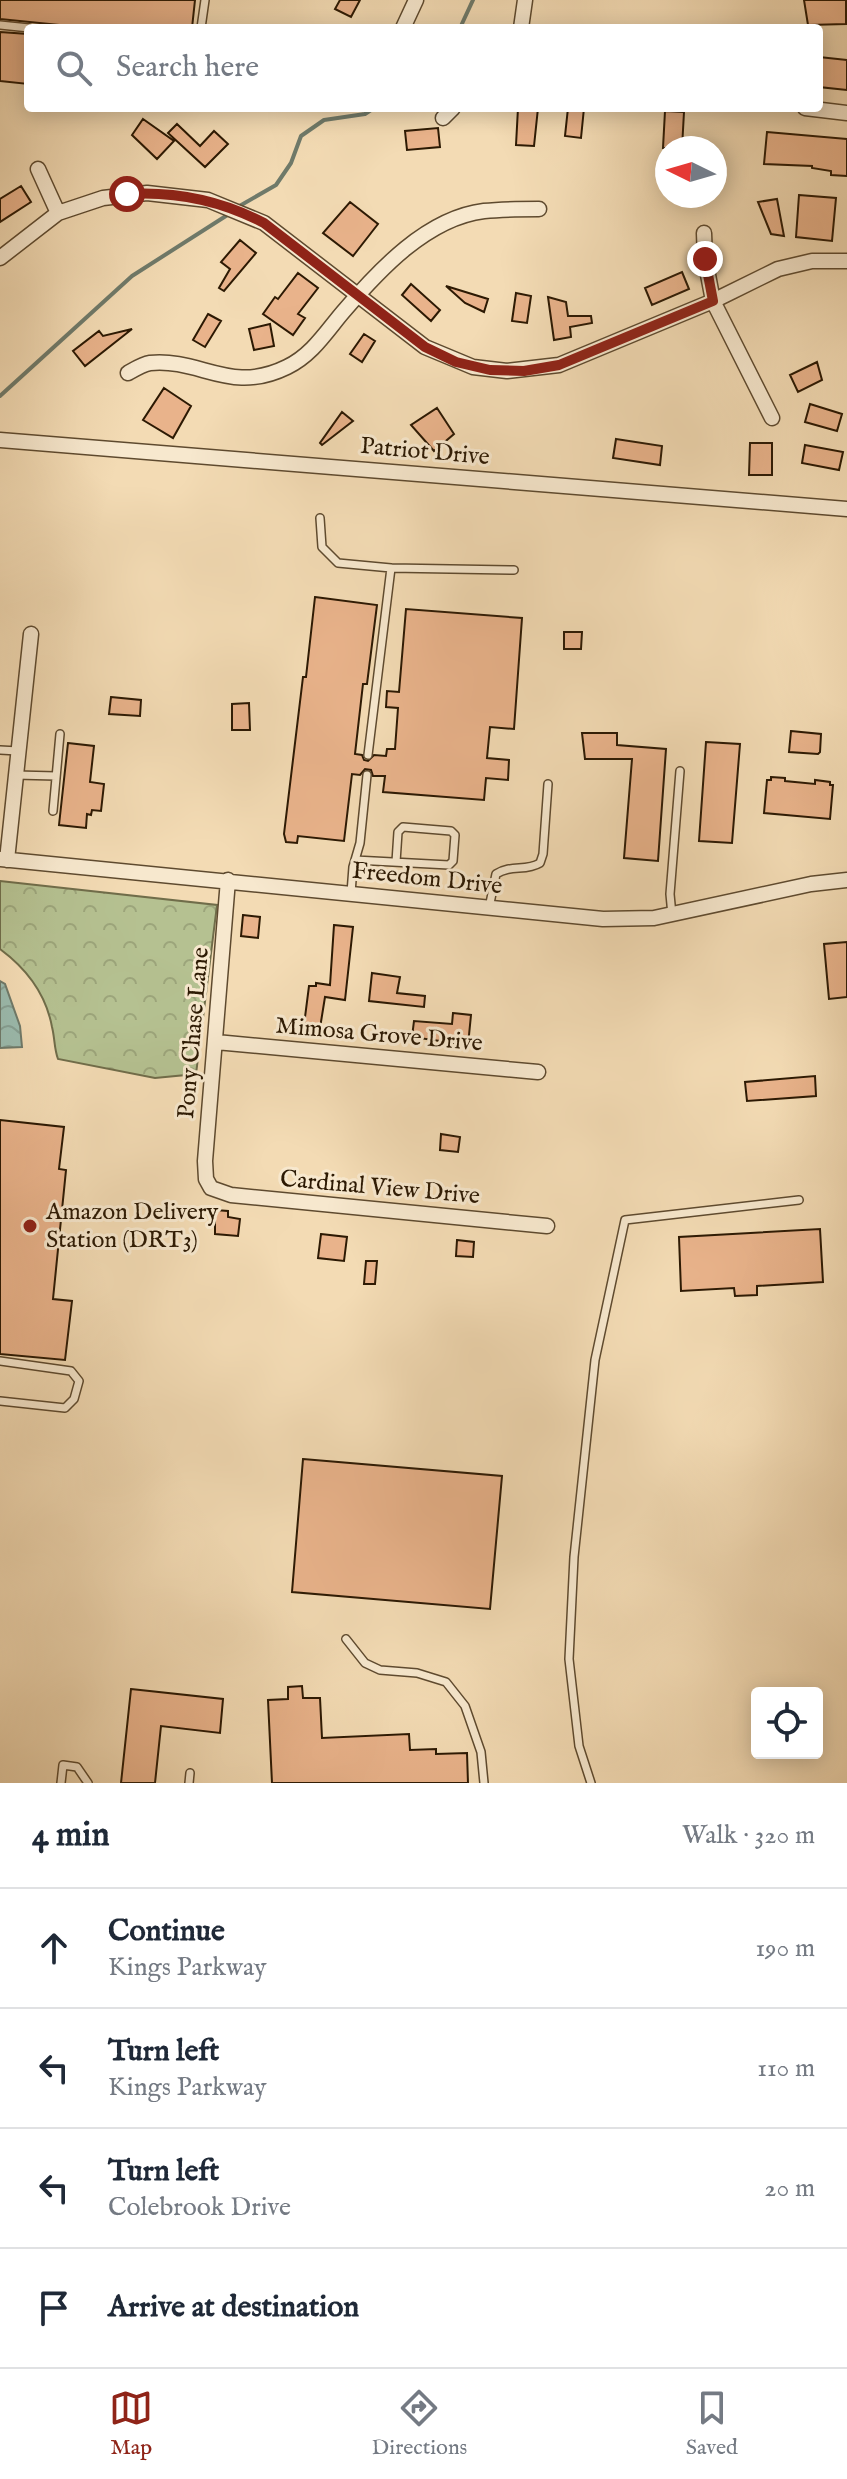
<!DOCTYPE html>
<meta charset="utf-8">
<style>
:root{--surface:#fff;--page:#f6f6f7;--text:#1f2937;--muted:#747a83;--line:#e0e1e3;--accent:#8f2418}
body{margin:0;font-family:"IM FELL English",serif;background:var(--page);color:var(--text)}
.controls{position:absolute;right:24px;bottom:24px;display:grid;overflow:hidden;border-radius:8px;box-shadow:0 4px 20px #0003}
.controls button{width:72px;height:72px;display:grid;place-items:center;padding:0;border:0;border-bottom:2px solid var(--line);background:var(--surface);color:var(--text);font:40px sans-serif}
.compass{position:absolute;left:655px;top:136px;width:72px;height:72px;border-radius:50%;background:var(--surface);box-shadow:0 4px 20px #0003;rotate:275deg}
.stop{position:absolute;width:24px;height:24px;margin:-18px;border:6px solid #8f2418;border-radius:50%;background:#fff}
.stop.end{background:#8f2418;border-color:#fff;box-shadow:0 2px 8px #0008}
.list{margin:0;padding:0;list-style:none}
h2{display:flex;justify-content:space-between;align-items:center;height:104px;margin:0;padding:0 32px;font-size:34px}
h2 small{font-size:26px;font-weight:400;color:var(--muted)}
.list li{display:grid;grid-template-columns:52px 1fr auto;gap:24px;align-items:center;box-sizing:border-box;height:120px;padding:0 32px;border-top:2px solid var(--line)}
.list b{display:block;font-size:30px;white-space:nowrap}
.list p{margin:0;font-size:26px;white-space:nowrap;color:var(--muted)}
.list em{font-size:26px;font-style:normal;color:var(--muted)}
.icon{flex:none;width:44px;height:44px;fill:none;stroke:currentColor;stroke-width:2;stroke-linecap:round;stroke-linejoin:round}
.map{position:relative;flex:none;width:847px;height:1783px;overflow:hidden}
.search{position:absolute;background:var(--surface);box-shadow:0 4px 20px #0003;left:24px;right:24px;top:24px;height:88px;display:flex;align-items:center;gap:20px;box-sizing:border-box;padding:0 28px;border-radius:8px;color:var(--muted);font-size:30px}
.sheet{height:584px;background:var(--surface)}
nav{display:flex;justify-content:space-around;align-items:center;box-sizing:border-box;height:112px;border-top:2px solid var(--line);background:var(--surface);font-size:22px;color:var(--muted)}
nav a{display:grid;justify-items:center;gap:4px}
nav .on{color:var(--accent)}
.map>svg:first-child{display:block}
.forest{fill:url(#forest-crowns);stroke:#706d4a;stroke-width:2}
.water{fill:url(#water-waves);stroke:#6f7a6a;stroke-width:2}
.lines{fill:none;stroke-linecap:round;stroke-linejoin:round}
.stream{stroke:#6f7a6a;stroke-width:4}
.building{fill:#e9b38b;stroke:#2c1903;stroke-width:2}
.service-casing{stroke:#5e4a2f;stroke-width:10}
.minor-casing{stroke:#5e4a2f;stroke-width:17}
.service{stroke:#f7e8ce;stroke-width:7}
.minor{stroke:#f7e8ce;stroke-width:14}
.route{stroke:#8f2418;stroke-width:10}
.poi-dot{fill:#8f2418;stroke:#f7e8ce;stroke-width:3}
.labels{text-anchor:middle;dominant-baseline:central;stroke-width:6;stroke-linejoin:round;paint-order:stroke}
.street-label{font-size:24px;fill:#2c1903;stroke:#f7e8ce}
.poi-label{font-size:24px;fill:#2c1903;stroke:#f7e8ce;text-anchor:start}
</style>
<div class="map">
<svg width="847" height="1783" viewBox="0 0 847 1783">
<defs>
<pattern id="forest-crowns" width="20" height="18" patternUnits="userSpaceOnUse" patternTransform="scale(2)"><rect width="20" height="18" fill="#b5c191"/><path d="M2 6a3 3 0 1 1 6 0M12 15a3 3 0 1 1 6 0" fill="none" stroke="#9ca57b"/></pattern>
<pattern id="water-waves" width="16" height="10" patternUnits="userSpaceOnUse" patternTransform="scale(2)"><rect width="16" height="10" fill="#9bbbae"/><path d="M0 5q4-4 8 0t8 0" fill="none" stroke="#86a094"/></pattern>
</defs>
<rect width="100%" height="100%" fill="#f3dbb4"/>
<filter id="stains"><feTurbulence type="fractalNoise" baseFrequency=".0025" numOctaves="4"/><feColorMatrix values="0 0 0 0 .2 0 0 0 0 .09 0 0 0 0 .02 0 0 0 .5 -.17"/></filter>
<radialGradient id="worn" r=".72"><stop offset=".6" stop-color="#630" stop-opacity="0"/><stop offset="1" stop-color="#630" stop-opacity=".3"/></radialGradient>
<!-- forest -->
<path class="forest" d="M0 881 217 905 196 1074 155 1078 58 1059C54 1048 55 1039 52 1027 46 994 27 969 0 949Z"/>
<!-- water -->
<path class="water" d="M0 981 5 984 20 1026 22 1047 0 1048Z"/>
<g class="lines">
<!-- stream -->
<path class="stream" d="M460 28 473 0
M236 208 276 185 291 163 301 136 324 120 365 114 374 108
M0 396 132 276 229 214"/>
</g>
<!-- building -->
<path class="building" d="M0 0H195L192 28H89L0 19Z
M340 0H360L351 17 335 9Z
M804 0H846V24L808 25Z
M0 32 28 34V84L0 81Z
M819 57 847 60V90L819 87Z
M518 108H538L534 146 516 145Z
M568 108H584L581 138 565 136Z
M665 111 684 112 682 148H663Z
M143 119 174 141 157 159 132 135Z
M177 124 200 146 214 131 228 144 205 167 168 133Z
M438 128 440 147 407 150 405 131Z
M767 132 847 139V176L831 175V171L812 168V166L764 164Z
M21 186 31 202 0 222V199Z
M799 195 836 198 832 241 796 237Z
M777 199 784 236 771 234 758 202Z
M350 202 378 224 353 256 323 233Z
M240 240 256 253 224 291 219 288 230 269 221 262Z
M682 272 689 289 652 305 645 288Z
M298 273 318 288 298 314 305 318 293 335 263 314 275 297 278 299Z
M411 284 440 310 431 321 402 295Z
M446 286 488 299 484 312 465 303Z
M516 293 531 296 527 323 512 321Z
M548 297 566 302 568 316H591L592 323 570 327 571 337 554 340Z
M208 314 221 321 205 347 193 340Z
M270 324 274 346 254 350 249 329Z
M132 329 85 366 73 351 99 331 103 336Z
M364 334 375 341 362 362 350 354Z
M817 362 822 380 798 392 790 375Z
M164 388 191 406 173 438 143 420Z
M810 404 842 414 837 431 805 422Z
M437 408 454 434 434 451 411 425Z
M342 412 353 421 322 445 320 443Z
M616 439 662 446 660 465 613 458Z
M750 443H772V475H749Z
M805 445 843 452 839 470 802 463Z
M315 597 377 605 367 684H363L355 754 362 755 364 760 368 761 374 755 386 756 387 749H395L398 708 386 707 387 691 399 692 406 609 522 618 514 729 490 727 487 758 509 760 508 780 486 778 484 800 383 792 385 776H373L371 770 365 769 360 775 352 774 344 841 298 836 297 843 286 842 284 834 303 677H306Z
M564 632H582L581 649H564Z
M111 697 141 700 140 716 109 714Z
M249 703 250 730H232V704Z
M791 731 821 734 820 752 818 754 789 752Z
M582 733H617V745L666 749 658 861 624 858 632 759H585Z
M706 742 740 744 732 843 699 841Z
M68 743 94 746 90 782 104 784 101 811 92 810 91 815 87 814 86 828 59 825Z
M771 777 785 778V781L815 784V780L830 782V785H833L830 819 764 813 767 780H771Z
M243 915 260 917 258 938 241 936Z
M334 925 353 927 345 1000 325 997 320 1028 304 1025 309 986H316V983L330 985Z
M847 942V997L829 999 824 944Z
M372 973 400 977 397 993 425 996 424 1007 369 1001Z
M453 1013 471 1015 468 1045 412 1037 414 1021 452 1024Z
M815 1076 816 1096 747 1101 745 1082Z
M0 1120 64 1127 59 1169 66 1170 53 1299 72 1301 65 1360 0 1354Z
M441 1134 460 1137 458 1152 440 1150Z
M215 1210 228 1211V1217L240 1219 238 1236 215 1234Z
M820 1229 823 1282 757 1286V1295L735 1296 734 1288 681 1291 679 1237Z
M321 1234 347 1237 344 1261 318 1258Z
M457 1240 474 1242 473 1257 456 1256Z
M366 1261H377L375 1284H364Z
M303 1459 502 1476 490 1609 292 1592Z
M302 1686 303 1698H320L322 1738 409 1734 410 1750 436 1749V1754L467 1753 468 1783H272L268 1700 288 1699V1687Z
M131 1689 223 1699 220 1733 161 1726 155 1783H121Z"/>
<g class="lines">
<!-- service casing -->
<g class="service-casing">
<path id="service" d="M0 25 29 28
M201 28 205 0
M320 518 322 547 338 563 391 568 514 570
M0 750 18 751
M368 755 391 568
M16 775 56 776
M53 811 60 734
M355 860 449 865 453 861 455 835 451 831 403 827 398 832 396 862
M351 893 353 867 360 843 367 775
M489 908 496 874C512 864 525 872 540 863L543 854 548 784
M672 915 670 894 680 771
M0 1361 71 1371 79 1381 74 1399 65 1408 0 1401
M346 1639 365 1663 380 1670 417 1673 446 1682 465 1706 481 1752 484 1783
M61 1783 63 1765 77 1767 88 1783
M189 1783 190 1773
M591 1783 579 1746 569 1659 574 1557 595 1360 625 1220 799 1200"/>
</g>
<!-- minor casing -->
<g class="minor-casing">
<path id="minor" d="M403 28 416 0
M521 28 525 0
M805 108 847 113
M443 118 453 108
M38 169 58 213
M704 233 705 259 713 301 772 418
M0 258 58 213 103 198 147 193 208 200 264 223 425 347 473 367 507 371 559 365 713 301 778 269 812 261H847
M128 373C135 369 143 364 150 363 201 358 230 395 287 367 312 355 326 332 343 312 379 270 427 218 484 211 502 209 521 209 539 209
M0 440 847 509
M0 859 603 919 654 918 811 884 847 880
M7 860 31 634
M228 880 205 1161 206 1179 211 1188 231 1195 547 1226
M216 1042 538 1072"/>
</g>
<!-- service -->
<use href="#service" class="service"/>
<!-- minor -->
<use href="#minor" class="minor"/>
</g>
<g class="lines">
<!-- route -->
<path class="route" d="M127 194C176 191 220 200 264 223L425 347 456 362 490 370 524 371 559 365 713 301 705 259"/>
</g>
<!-- markers -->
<circle class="poi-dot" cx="30" cy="1226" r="8"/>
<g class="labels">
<!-- street labels -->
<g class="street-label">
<text transform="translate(425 452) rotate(5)">Patriot Drive</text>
<text transform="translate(427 879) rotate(6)">Freedom Drive</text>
<text transform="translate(194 1033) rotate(-85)">Pony Chase Lane</text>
<text transform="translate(379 1035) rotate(5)">Mimosa Grove Drive</text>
<text transform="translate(380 1188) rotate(5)">Cardinal View Drive</text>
</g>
<!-- poi labels -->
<g class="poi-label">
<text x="46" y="1212">Amazon Delivery<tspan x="46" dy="28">Station (DRT3)</tspan></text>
</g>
</g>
<rect width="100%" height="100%" filter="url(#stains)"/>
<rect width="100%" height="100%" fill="url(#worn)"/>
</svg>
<div class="controls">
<button><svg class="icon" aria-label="locate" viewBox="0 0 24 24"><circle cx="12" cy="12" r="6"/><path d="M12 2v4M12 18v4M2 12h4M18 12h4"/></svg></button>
</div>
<svg class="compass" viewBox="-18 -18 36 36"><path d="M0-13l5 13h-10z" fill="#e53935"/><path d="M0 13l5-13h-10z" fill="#747a83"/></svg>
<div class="stop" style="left:127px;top:194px"></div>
<div class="stop end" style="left:705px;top:259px"></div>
<div class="search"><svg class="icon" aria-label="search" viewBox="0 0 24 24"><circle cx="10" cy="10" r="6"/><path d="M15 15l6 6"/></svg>Search here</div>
</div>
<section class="sheet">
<h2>4 min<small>Walk · 320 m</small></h2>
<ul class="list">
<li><svg class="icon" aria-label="ahead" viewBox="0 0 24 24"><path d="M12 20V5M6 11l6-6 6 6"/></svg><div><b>Continue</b><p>Kings Parkway</p></div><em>190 m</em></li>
<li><svg class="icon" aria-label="left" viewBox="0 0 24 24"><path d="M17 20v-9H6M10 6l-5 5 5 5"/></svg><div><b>Turn left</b><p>Kings Parkway</p></div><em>110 m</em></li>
<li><svg class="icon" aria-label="left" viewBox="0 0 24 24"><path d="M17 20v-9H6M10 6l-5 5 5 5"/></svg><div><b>Turn left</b><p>Colebrook Drive</p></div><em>20 m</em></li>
<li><svg class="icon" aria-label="arrive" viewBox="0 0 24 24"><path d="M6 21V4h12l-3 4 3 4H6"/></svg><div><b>Arrive at destination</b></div></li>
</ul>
</section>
<nav>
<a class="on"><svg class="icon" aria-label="map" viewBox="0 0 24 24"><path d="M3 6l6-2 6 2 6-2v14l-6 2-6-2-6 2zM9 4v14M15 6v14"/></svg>Map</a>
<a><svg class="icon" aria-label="directions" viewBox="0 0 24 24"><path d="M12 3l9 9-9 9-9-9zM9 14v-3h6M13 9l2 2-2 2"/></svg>Directions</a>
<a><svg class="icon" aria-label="saved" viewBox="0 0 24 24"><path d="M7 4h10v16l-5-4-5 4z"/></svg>Saved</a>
</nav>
